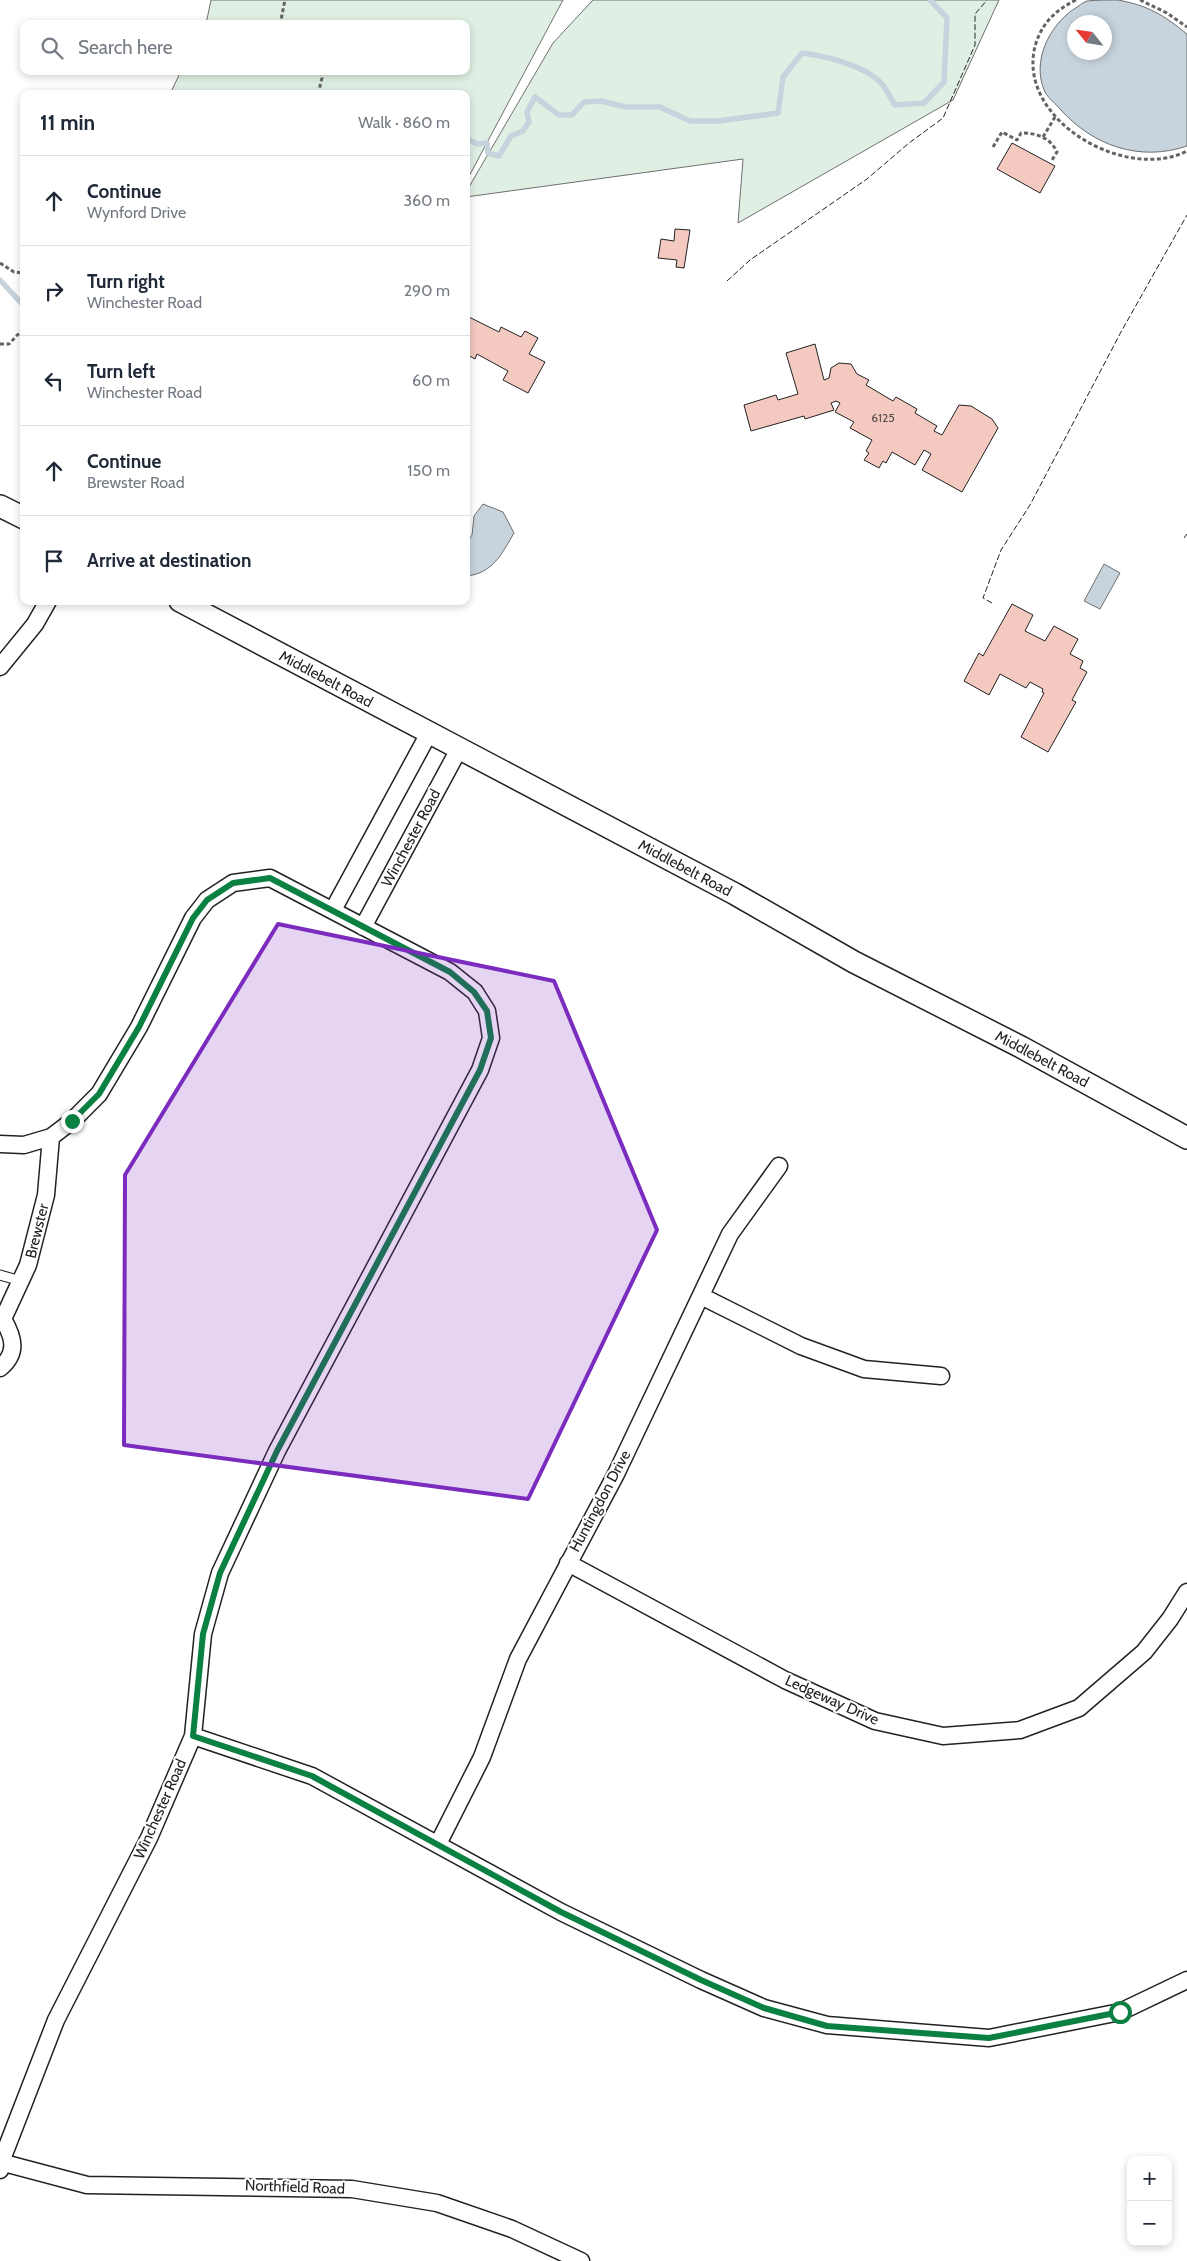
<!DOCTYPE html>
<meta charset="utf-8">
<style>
:root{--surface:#fff;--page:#f2f2f3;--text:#1f2937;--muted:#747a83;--line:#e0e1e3}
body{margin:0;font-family:Cabin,sans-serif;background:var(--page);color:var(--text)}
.controls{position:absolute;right:15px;bottom:15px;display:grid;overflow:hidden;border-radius:10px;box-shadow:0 2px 8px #0003}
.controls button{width:45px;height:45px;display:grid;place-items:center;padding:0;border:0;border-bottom:1px solid var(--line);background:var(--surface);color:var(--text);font:25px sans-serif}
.compass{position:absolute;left:1067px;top:15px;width:45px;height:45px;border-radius:50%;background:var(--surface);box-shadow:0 2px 8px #0003;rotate:300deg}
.stop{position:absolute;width:15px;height:15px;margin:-11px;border:4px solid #0b8043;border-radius:50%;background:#fff}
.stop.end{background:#0b8043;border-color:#fff;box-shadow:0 1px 5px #0008}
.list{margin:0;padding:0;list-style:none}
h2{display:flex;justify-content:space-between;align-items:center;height:65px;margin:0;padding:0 20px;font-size:21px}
h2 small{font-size:16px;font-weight:400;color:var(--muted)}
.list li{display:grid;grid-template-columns:32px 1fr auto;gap:15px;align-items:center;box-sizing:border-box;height:90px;padding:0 20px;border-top:1px solid var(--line)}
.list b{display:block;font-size:19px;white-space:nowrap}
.list p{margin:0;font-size:16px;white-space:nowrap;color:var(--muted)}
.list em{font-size:16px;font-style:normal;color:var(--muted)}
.icon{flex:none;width:28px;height:28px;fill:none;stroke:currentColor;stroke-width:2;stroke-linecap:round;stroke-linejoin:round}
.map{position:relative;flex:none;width:1187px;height:2261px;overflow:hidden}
.search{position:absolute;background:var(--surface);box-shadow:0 2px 8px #0003;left:20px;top:20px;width:450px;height:55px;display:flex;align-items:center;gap:12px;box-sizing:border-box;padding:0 18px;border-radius:10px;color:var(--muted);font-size:19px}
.panel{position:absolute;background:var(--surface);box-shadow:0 2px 8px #0003;left:20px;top:90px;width:450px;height:515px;border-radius:10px}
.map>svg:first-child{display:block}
.green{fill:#e0efe3;stroke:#6f6f6f}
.water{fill:#c7d3dd;stroke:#6f6f6f;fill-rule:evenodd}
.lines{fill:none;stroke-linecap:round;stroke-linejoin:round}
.stream{stroke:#c7d3dd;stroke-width:5.5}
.building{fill:#f3c9c0;stroke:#222}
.service-casing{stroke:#222;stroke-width:11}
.minor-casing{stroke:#222;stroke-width:19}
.tertiary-casing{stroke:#222;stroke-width:24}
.path{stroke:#646464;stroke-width:3;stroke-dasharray:4 2.5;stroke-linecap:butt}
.service{stroke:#fff;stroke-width:9}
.minor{stroke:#fff;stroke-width:16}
.tertiary{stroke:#fff;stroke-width:21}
.fence{stroke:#222;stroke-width:1;stroke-dasharray:6 2.5;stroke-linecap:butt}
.route{stroke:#0b8043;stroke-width:6}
.marked{fill:#7b2cbf;fill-opacity:0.2;stroke:#7b2cbf;stroke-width:4;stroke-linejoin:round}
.labels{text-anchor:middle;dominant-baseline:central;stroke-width:4;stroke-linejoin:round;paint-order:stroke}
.number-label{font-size:12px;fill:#564c4a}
.street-label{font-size:15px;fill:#222;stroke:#fff}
</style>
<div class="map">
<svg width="1187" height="2261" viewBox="0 0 1187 2261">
<rect width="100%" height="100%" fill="#fff"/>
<!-- green -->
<path class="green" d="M211 0H563L466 182V94H170L181 71H466V24H206Z
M593 0H999L953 100 738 223 743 159 466 197V192L553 43Z"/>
<!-- water -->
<path class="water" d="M1118 0C1149 6 1162 14 1187 34V146C1140 162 1093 146 1060 109 1056 104 1048 98 1045 92 1031 62 1049 26 1074 9 1078 7 1083 2 1087 1 1096 0 1108 0 1118 0ZM1074 22H1104V52H1074Z
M483 504 503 512 514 533C502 554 492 574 466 576V544L472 535 474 516Z
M1104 564 1120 573 1100 609 1084 601Z"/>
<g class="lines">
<!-- stream -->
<path class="stream" d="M466 138 477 144 487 143 488 153 499 156 511 136 523 131 529 122 527 112 535 97 559 115H572L584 102 601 101 626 107H660L690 121H718L778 113 783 77 802 53C826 56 866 66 882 84 887 90 891 99 895 105L924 103 944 82 947 18 930 0
M0 280 24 306"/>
</g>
<!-- building -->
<path class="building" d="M1012 143 1055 166 1040 193 997 169Z
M675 229 690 230 684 268 676 267 677 260 658 258 661 239 674 241Z
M469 317 499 332 501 327 521 337 525 331 538 338 529 354 545 362 528 393 503 380 508 371 477 354 475 359 466 354V322Z
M815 344 824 380 829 378 831 368 839 363 851 364 857 374 869 380 866 385 893 401 896 397 917 409 915 413 937 426 934 431 942 435 959 405 971 406 992 419 998 428 962 492 922 470 931 454 924 450 915 465 892 452 886 463 883 461 879 468 864 460 869 453 866 451 872 440 850 428 854 422 835 412 840 403 836 401 831 403 834 410 805 419 804 416 751 431 744 405 776 395 778 400 798 394 786 353Z
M1012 604 1033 615 1025 631 1045 641 1054 626 1078 639 1070 654 1083 661 1080 668 1087 672 1072 700 1076 702 1048 752 1021 737 1044 693 1042 692 1043 689 1030 682 1026 688 1000 674 989 695 964 681 979 653 983 656Z"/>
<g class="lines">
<!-- service casing -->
<g class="service-casing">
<path id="service" d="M0 1275 21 1281"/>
</g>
<!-- minor casing -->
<g class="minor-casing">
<path id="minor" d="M0 667 35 624 48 601
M333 910 429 733
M363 927 459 749
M0 1144 24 1145 51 1137 72 1121 99 1094 139 1027 193 918 207 900 233 883 270 878 450 972 475 992 487 1011 491 1038 480 1070 277 1451 220 1573 203 1634 193 1736 149 1838 56 2020 1 2162 0 2170
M701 1296 801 1346 864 1369 941 1376
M3 1319 28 1265 46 1195 51 1137
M0 1368C18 1353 14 1338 3 1319
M568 1563 785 1680 875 1721 943 1736 1020 1730 1079 1708 1144 1652 1170 1619 1187 1592
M193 1736 312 1776 561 1912 701 1980 764 2008 827 2025 989 2038 1120 2012 1187 1980
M438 1844 482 1757 518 1659 616 1474 730 1234 779 1166
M0 2162 87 2185 352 2189 437 2203 512 2229 581 2261"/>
</g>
<!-- tertiary casing -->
<g class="tertiary-casing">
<path id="tertiary" d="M0 506 24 518
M180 601 735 894 854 962 1021 1047 1187 1138"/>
</g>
<!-- path -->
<path class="path" d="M1076 0C1056 10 1043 22 1036 43 1013 118 1125 183 1187 151
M1140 0 1167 13 1187 27
M284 24 281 20 285 0
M318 94 322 78 321 71
M1043 137 1055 117
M993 147 1002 132 1017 140 1021 133C1036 133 1050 137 1057 152L1052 160
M0 263 14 272 24 273
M0 344H9L24 328"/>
<!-- service -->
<use href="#service" class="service"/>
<!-- minor -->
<use href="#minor" class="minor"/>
<!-- tertiary -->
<use href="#tertiary" class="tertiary"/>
<!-- fence -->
<path class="fence" d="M727 281 750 260 867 179 909 143 943 118 975 45V14L987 0
M1184 538 1187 534
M992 603 983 598 1001 550 1030 505 1121 332 1187 215"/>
</g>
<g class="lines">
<!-- route -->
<path class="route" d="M72 1121 99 1094 139 1027 193 918 207 900 233 883 270 878 450 972 474 992 487 1011 491 1038 480 1070 277 1451 220 1573 203 1634 193 1736 312 1776 561 1912 701 1980 764 2008 827 2026 989 2038 1120 2012"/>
</g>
<!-- marked area -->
<path class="marked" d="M278 924 554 981 657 1230 528 1499 124 1445 125 1175Z"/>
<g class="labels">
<!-- number labels -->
<g class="number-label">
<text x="883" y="417">6125</text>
</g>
<!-- street labels -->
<g class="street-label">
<text transform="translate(326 679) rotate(28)">Middlebelt Road</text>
<text transform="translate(411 838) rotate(-62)">Winchester Road</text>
<text transform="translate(685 868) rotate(28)">Middlebelt Road</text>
<text transform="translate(1042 1059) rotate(28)">Middlebelt Road</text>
<text transform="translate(37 1231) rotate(-76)">Brewster</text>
<text transform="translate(600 1501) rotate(-62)">Huntingdon Drive</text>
<text transform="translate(832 1700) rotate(24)">Ledgeway Drive</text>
<text transform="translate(160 1809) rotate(-66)">Winchester Road</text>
<text transform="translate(295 2187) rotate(2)">Northfield Road</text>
</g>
</g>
</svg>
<div class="controls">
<button>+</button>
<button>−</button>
</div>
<svg class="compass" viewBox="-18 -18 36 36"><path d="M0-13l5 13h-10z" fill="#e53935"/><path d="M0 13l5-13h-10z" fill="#747a83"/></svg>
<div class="stop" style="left:1120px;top:2012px"></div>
<div class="stop end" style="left:72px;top:1121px"></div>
<div class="search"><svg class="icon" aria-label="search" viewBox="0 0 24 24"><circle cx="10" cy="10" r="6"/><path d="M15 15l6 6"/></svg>Search here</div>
<section class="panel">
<h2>11 min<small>Walk · 860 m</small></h2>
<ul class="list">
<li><svg class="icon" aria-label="ahead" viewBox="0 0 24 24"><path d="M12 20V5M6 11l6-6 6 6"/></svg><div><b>Continue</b><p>Wynford Drive</p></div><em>360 m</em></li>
<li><svg class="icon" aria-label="right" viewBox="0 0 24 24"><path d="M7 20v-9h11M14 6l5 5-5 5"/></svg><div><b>Turn right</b><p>Winchester Road</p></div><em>290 m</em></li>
<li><svg class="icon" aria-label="left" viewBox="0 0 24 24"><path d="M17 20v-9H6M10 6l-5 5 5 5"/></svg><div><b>Turn left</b><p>Winchester Road</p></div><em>60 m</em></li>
<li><svg class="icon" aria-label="ahead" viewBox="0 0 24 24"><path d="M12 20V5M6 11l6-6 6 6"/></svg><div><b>Continue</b><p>Brewster Road</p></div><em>150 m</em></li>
<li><svg class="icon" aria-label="arrive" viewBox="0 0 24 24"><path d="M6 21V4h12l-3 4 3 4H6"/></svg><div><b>Arrive at destination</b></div></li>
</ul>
</section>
</div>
